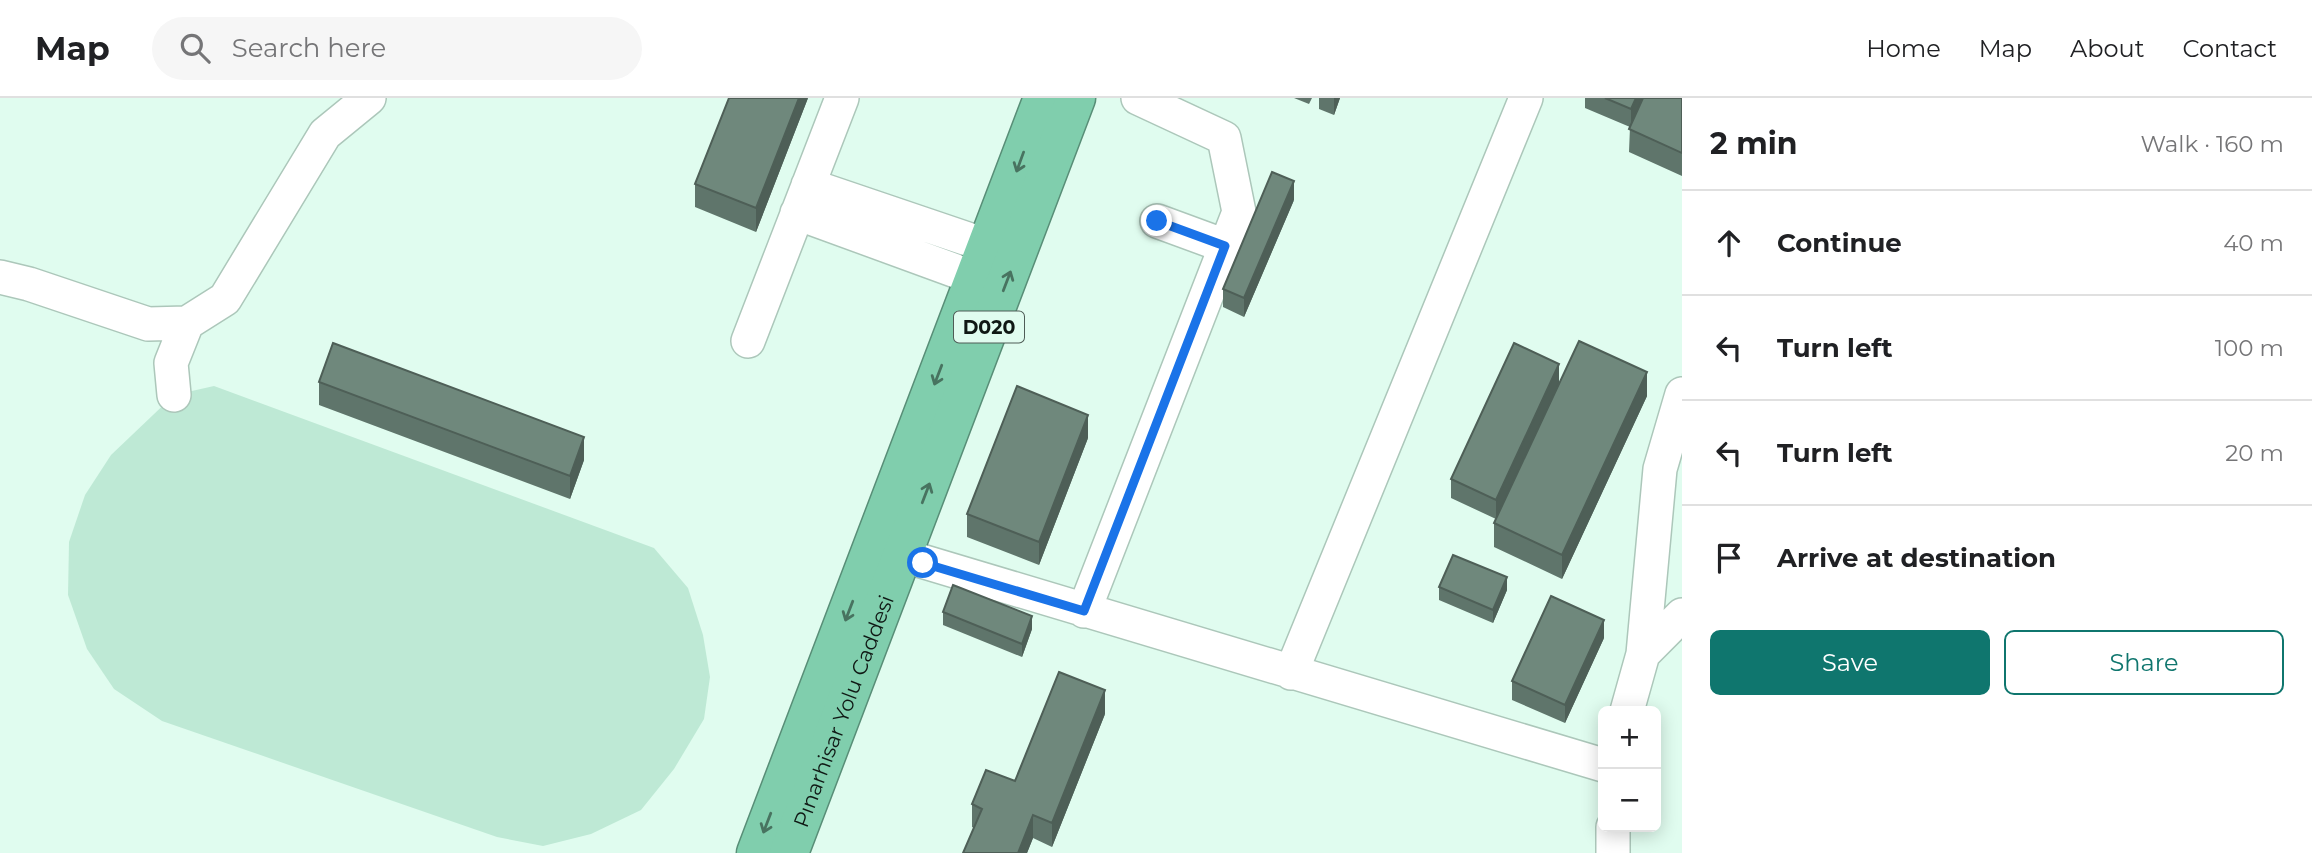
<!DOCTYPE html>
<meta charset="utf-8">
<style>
:root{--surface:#fff;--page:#f6f6f6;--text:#202124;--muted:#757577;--line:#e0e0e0;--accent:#0f766e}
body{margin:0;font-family:Montserrat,sans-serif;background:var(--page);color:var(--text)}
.controls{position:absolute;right:21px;bottom:21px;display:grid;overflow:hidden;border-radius:10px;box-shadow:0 4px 18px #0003}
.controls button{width:63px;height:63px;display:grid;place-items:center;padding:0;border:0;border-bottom:2px solid var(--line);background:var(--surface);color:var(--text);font:35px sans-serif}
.stop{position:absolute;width:21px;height:21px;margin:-16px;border:5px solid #1a73e8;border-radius:50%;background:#fff}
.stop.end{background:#1a73e8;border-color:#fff;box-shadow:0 2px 7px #0008}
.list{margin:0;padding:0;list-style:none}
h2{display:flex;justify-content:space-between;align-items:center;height:91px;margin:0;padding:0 28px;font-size:30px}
h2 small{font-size:23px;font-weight:400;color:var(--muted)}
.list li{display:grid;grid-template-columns:46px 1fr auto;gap:21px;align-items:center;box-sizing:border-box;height:105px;padding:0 28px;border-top:2px solid var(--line)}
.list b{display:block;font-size:26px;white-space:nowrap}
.list em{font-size:23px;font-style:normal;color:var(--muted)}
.actions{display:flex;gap:14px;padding:21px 28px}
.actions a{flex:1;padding:16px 0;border:2px solid var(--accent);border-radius:10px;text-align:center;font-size:24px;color:var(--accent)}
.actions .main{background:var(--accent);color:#fff}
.icon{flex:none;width:38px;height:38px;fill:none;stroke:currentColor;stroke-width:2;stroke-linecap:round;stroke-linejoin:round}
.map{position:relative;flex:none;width:1682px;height:755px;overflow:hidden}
header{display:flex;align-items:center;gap:42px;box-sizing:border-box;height:98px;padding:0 35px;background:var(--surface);border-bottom:2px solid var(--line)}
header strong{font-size:33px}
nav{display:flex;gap:38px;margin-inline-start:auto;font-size:24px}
.search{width:490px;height:63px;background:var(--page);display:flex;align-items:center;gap:18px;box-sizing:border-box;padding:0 24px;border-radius:38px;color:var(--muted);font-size:26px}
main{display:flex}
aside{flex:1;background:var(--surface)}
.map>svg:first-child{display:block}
.green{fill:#bee9d5}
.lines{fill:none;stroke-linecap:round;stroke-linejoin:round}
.minor-casing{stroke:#acc7ba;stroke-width:36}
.highway-casing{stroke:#588e77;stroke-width:41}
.minor{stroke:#fff;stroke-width:33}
.highway{stroke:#80cead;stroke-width:38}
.wall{fill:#5f756b}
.shaded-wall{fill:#4e5f57}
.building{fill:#6f887c;stroke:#4e5f57;stroke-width:2}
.oneway{stroke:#487360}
.route{stroke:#1a73e8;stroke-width:9}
.labels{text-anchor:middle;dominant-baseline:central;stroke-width:6;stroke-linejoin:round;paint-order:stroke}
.shield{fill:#e0fcef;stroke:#4e5c56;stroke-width:2}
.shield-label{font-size:19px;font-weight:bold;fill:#0f1814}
.street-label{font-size:21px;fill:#0f1814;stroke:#e0fcef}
</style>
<header>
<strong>Map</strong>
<div class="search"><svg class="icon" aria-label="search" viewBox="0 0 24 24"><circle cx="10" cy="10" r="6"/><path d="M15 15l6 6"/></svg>Search here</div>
<nav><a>Home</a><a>Map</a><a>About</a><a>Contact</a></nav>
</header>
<main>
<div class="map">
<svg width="1682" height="755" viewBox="0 0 1682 755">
<rect width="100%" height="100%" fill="#e0fcef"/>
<!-- green -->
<path class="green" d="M214 288 654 450 688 490 703 537 710 579 704 621 674 671 641 712 591 736 543 748 497 739 162 623 114 591 87 551 68 497 69 444 85 397 111 357 174 297Z"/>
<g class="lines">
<!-- minor casing -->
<g class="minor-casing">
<path id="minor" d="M808 87 988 148
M797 115 975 180
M1157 123 1225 148
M0 179 29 186 148 226 187 225 225 201 325 36 369 0
M748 243 842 0
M174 297 171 265 187 225
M878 450 1603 667
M1084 513 1239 114 1224 40 1138 0
M1643 556 1682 517
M1291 575 1526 0
M1627 613 1643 556 1660 371 1682 296
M1613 729V755"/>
</g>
<!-- highway casing -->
<g class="highway-casing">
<g id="highway">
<path d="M756 755 1043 0"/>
<path id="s1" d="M789 755 1076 0"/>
</g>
</g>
<!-- minor -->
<use href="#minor" class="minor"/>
<!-- highway -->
<use href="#highway" class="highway"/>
</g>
<!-- wall -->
<path class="wall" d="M808 0 756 134 695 109V86Z
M1294 0H1312L1309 6Z
M1319 0H1340L1334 17 1319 11Z
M1585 0H1682V78L1629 54 1630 29 1585 10Z
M1294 102 1244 219 1223 209V191Z
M319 284 584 362 570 401 319 307Z
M1559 284 1647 298 1562 481 1494 449V425L1496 421 1451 400V381Z
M1088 340 1039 467 967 439V416Z
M1439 489 1507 492 1493 525 1439 502Z
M943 514 1032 531 1022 559 943 527Z
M1604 540 1565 625 1512 602V583Z
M1105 616 1052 749 1033 740 1027 755H963L974 730 972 729V706L1015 683Z"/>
<!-- shaded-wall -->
<path class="shaded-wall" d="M799 0H808L756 134V110Z
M1334 0H1340L1334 17Z
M1636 0H1644L1631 30V11Z
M1294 83V102L1244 219V200Z
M1559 266V285L1496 421V402Z
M1647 274V298L1562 481V457Z
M1088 317V340L1039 467V444Z
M584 339V362L570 401V378Z
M1507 479V492L1493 525V512Z
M1032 518V531L1022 559V546Z
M1604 522V540L1565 625V607Z
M1105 592V616L1052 749V725Z
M1033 717V740L1027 755H1018Z"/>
<!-- building -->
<path class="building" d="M729 0H799L756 110 695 86Z
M1605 0H1636L1631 11Z
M1643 0H1682V55L1629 31Z
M1272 74 1294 83 1244 200 1223 191Z
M1579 243 1647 274 1562 457 1494 425Z
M333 245 584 339 570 378 319 284Z
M1514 245 1559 266 1496 402 1451 381Z
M1017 288 1088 317 1039 444 967 416Z
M1453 457 1507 479 1493 512 1439 489Z
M953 487 1032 518 1022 546 943 514Z
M1551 498 1604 522 1565 607 1512 583Z
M1059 574 1105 592 1052 725 1033 717 1018 755H963L982 711 972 706 986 672 1015 683Z"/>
<!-- one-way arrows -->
<defs><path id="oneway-shaft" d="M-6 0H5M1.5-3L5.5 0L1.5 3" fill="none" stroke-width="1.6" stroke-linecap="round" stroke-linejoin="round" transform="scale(1.75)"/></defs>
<g class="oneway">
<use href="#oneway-shaft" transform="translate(1020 64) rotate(110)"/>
<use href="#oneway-shaft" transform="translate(1007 183) rotate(-69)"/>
<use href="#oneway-shaft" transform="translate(938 277) rotate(111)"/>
<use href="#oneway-shaft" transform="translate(926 395) rotate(-69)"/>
<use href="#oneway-shaft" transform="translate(849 513) rotate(111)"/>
<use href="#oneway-shaft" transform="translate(767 725) rotate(111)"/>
</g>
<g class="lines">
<!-- route -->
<path class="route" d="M923 465 1084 513 1225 148 1157 123"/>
</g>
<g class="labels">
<!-- shield labels -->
<rect class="shield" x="954" y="213.5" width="70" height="31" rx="5"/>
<g class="shield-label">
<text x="989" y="229">D020</text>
</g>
<!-- street labels -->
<g class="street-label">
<text stroke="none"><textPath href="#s1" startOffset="152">Pınarhisar Yolu Caddesi</textPath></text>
</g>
</g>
</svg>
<div class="controls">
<button>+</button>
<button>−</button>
</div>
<div class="stop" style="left:923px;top:465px"></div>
<div class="stop end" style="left:1157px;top:123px"></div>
</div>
<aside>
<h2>2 min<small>Walk · 160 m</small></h2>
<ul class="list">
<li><svg class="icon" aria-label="ahead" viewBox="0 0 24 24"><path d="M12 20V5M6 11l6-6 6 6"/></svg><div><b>Continue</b></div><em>40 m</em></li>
<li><svg class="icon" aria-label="left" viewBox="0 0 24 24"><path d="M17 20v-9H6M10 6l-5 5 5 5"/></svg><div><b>Turn left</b></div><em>100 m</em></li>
<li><svg class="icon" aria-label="left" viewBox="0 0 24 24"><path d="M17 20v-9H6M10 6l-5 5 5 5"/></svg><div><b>Turn left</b></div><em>20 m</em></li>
<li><svg class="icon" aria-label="arrive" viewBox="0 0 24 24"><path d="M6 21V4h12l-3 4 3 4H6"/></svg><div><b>Arrive at destination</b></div></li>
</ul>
<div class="actions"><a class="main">Save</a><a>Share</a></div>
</aside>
</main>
